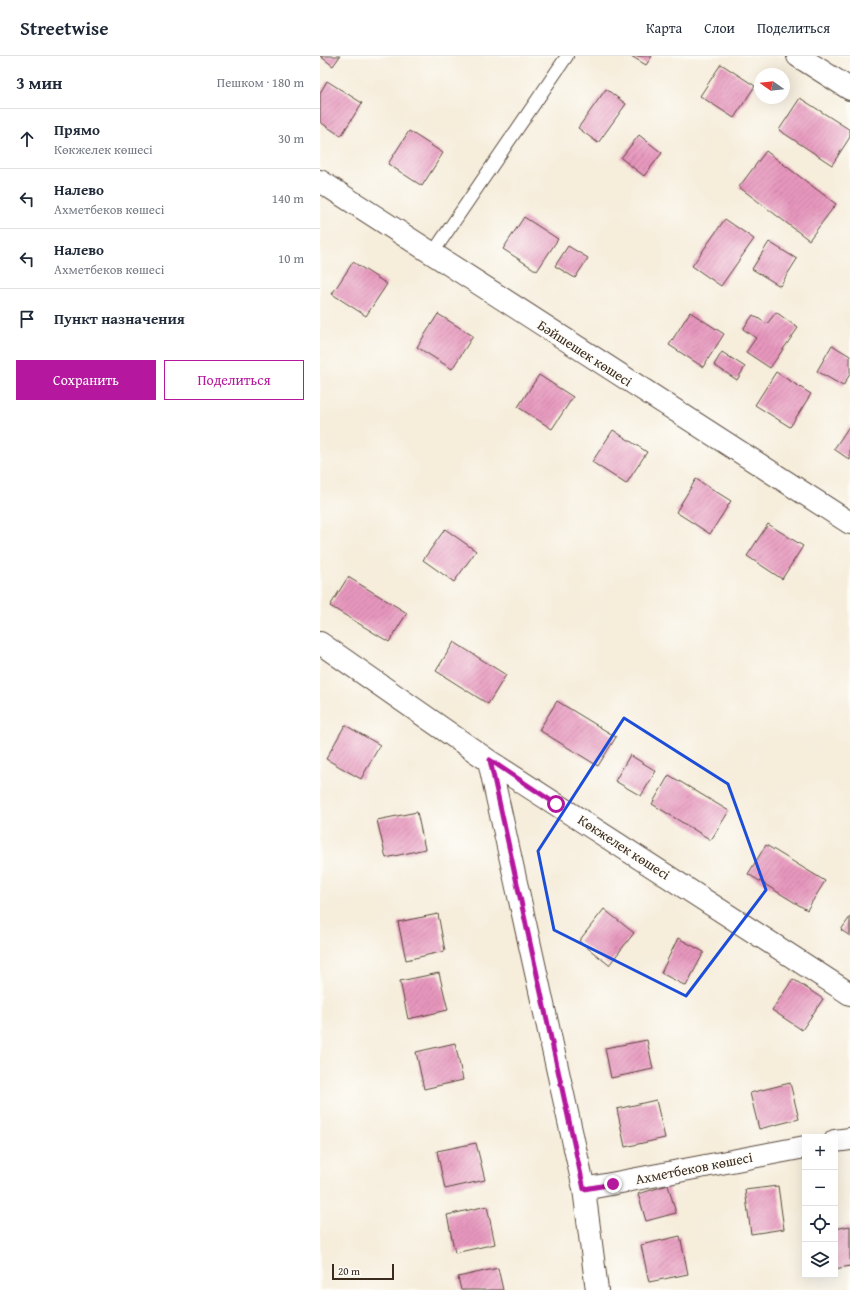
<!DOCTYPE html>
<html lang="ru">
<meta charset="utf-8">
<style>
:root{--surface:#fff;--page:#f6f6f7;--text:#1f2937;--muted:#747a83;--line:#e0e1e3;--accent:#b5179e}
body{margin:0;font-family:"Gentium Book Plus",serif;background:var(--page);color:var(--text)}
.controls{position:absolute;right:12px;bottom:12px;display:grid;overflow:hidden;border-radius:0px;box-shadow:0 4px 16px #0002}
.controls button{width:36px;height:36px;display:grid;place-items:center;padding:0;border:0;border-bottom:1px solid var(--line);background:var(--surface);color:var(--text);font:20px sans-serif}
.compass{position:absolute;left:434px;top:12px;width:36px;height:36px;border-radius:50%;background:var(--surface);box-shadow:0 4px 16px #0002;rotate:284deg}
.scale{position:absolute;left:12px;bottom:10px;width:62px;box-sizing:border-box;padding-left:4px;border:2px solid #3b2a1e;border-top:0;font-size:11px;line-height:14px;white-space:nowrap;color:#3b2a1e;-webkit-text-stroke:3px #fdfcf7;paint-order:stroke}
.stop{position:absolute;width:12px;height:12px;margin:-9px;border:3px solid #b5179e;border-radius:50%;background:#fff}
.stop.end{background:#b5179e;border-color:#fff;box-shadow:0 1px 4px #0008}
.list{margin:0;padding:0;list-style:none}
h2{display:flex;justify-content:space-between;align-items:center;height:52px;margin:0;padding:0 16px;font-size:17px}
h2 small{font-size:13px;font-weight:400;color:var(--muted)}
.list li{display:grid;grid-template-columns:26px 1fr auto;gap:12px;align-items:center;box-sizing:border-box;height:60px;padding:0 16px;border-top:1px solid var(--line)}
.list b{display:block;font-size:15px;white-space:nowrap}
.list p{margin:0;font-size:13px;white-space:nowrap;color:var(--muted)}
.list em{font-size:13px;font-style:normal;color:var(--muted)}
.actions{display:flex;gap:8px;padding:12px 16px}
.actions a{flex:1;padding:9px 0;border:1px solid var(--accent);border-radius:0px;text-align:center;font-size:14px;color:var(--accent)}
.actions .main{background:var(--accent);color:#fff}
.icon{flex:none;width:22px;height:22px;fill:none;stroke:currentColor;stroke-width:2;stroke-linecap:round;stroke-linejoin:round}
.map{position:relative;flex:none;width:530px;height:1234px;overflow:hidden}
header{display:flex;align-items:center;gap:24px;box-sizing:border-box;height:56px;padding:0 20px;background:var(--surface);border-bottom:1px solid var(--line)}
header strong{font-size:19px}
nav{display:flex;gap:22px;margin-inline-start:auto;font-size:14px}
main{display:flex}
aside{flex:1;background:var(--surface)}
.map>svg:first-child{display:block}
.building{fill:url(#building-hatch)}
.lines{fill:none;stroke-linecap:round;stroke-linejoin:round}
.service-casing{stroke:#57473a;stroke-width:14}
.minor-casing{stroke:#57473a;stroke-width:24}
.service{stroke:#fff;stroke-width:12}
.minor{stroke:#fff;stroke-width:22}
.route{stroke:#b5179e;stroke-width:5}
.marked{fill:none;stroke:#1d4ed8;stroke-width:3;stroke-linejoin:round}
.labels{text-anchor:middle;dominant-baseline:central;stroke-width:3;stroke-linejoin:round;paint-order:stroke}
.street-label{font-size:14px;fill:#3b2a1e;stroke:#fdfcf7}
</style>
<header>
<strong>Streetwise</strong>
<nav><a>Карта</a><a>Слои</a><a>Поделиться</a></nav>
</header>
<main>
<aside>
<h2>3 мин<small>Пешком · 180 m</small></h2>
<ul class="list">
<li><svg class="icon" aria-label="ahead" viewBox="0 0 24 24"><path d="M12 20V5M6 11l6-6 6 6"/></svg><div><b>Прямо</b><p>Көкжелек көшесі</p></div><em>30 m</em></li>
<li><svg class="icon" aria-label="left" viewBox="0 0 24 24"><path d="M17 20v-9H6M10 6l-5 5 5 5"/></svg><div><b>Налево</b><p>Ахметбеков көшесі</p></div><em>140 m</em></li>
<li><svg class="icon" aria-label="left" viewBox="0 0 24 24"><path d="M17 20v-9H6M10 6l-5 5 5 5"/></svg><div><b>Налево</b><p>Ахметбеков көшесі</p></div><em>10 m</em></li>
<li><svg class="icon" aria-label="arrive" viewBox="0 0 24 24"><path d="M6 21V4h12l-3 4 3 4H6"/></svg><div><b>Пункт назначения</b></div></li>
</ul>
<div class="actions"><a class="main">Сохранить</a><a>Поделиться</a></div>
</aside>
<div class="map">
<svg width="530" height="1234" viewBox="0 0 530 1234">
<defs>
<pattern id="building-hatch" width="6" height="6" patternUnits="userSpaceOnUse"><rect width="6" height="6" fill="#e796bd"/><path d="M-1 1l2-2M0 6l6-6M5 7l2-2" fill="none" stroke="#bc7b99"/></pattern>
</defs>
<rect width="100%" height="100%" fill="#fdfcf7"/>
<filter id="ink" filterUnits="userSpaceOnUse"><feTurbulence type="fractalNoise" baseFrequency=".025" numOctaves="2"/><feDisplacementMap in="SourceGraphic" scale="8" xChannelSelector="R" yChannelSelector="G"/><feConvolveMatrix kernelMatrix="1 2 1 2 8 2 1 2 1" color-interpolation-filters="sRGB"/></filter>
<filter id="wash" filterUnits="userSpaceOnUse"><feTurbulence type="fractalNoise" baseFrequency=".012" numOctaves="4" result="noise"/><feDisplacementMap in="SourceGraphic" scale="16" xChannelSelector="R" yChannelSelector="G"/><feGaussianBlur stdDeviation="0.9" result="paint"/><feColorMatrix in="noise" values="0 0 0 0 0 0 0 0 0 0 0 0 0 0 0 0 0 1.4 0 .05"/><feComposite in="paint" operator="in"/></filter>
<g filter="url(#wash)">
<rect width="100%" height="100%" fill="#f6eddb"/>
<g id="blocks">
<!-- building -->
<path class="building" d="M0 0H20L13 10Z
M311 0H332L326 9Z
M401 8 435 30 414 62 380 40Z
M7 25 42 47 21 80 0 66V37Z
M286 33 306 48 278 87 258 72Z
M480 42 530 74V81L512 109 459 74Z
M89 75 123 97 102 130 68 108Z
M319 79 342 97 324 120 301 102Z
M446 95 516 148 489 184 419 131Z
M204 161 238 183 217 215 183 193Z
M405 163 434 183 401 230 372 210Z
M449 186 477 203 460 230 432 213Z
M248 190 268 202 255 222 235 210Z
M33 206 67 228 46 260 12 238Z
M370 256 404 278 383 311 349 289Z
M456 256 478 272 450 312 426 296 436 282 423 273 433 259 447 268Z
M118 258 153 280 132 313 97 291Z
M512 289 530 300V318L523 330 497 315Z
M402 296 425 311 417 324 394 309Z
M456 316 491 338 470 371 435 349Z
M219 319 253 341 232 373 198 351Z
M530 369V404L514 393Z
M293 374 327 396 306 428 272 406Z
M376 423 411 445 390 478 356 456Z
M448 468 483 490 462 523 427 500Z
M125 473 156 495 134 526 103 504Z
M28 521 87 557 69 586 10 550Z
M134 586 186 619 168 648 116 615Z
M237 645 296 681 278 710 219 674Z
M25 669 60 689 41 723 6 703Z
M310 699 336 715 321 740 295 725Z
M349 719 409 755 391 784 332 748Z
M97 756 105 793 66 802 57 764Z
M446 789 505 825 487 854 428 818Z
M284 853 314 877 289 909 259 885Z
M118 858 125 895 86 904 78 866Z
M530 861V880L521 874Z
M358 882 384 896 366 930 341 917Z
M119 917 128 954 88 963 80 925Z
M473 923 503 943 482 974 452 954Z
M327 984 333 1013 291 1022 285 992Z
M135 987 143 1024 104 1033 96 996Z
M470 1027 479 1063 439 1073 430 1037Z
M336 1044 345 1082 305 1091 297 1053Z
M156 1087 165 1124 125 1133 117 1095Z
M348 1129 356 1157 326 1165 318 1138Z
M458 1130 464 1173 431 1178 425 1134Z
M167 1150 175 1188 135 1197 127 1159Z
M530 1170V1210L515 1213V1173Z
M360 1180 368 1218 329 1226 321 1189Z
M178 1212 183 1234H141L138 1221Z"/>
</g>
</g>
<g filter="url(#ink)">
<use href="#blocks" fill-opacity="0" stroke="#57473a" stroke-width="1"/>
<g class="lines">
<!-- service casing -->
<g class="service-casing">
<path id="service" d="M112 198 247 0"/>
</g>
<!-- minor casing -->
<g class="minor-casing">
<path id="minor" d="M478 0 530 33
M0 125 530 467
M0 587 169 705 530 938
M169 705 264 1133 277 1234
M515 1085 530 1083
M264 1133 485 1091"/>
</g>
<!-- service -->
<use href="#service" class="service"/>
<!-- minor -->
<use href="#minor" class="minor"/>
</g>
</g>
<g class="lines" filter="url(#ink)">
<!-- route -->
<path class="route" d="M236 748 170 704 264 1133 293 1128"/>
</g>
<!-- marked area -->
<path class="marked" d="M304 662 408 728 446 834 366 940 234 874 218 795Z"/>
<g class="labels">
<!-- street labels -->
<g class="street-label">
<text transform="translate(265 297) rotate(33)">Бәйшешек көшесі</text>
<text transform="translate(304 791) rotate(33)">Көкжелек көшесі</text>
<text transform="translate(374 1112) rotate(-11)">Ахметбеков көшесі</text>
</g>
</g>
</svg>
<div class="controls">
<button>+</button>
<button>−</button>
<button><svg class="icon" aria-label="locate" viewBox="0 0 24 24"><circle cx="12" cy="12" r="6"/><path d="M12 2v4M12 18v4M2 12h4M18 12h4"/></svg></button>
<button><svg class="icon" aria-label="layers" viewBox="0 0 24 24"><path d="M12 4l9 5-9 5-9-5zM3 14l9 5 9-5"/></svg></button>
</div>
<svg class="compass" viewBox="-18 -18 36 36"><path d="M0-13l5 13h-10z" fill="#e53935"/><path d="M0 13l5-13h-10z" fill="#747a83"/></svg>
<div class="scale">20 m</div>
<div class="stop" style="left:236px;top:748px"></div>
<div class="stop end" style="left:293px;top:1128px"></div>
</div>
</main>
